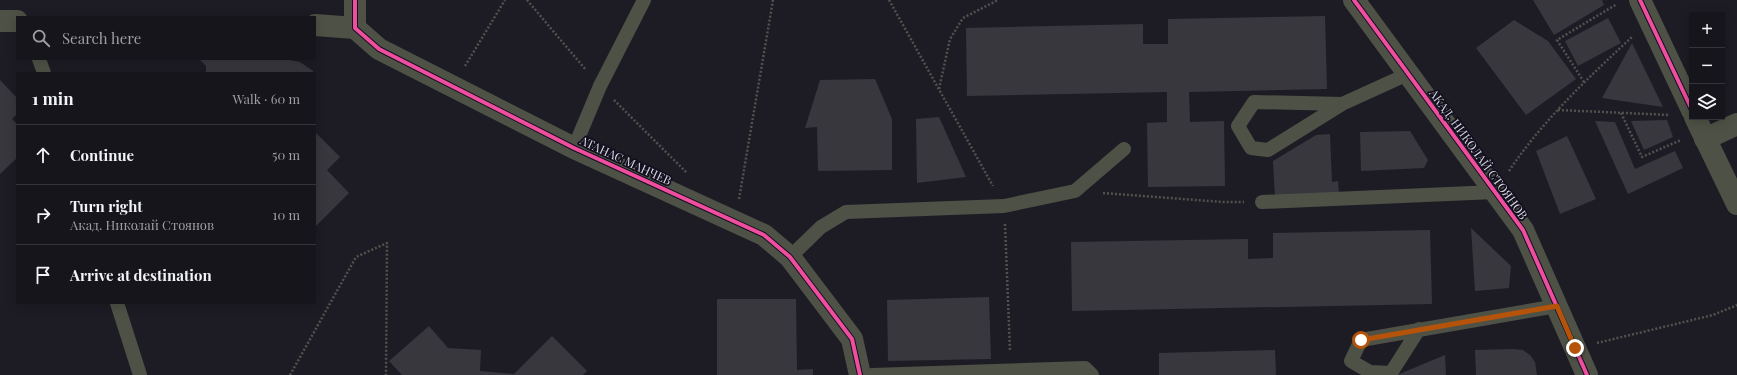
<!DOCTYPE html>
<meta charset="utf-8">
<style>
:root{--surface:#16151b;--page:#1f1e24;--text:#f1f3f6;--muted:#9e9fa3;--line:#35343a}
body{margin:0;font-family:"Playfair Display",serif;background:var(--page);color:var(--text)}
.controls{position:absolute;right:12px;top:12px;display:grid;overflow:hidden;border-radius:0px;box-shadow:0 2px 10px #0003}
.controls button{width:36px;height:36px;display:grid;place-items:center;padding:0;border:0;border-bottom:1px solid var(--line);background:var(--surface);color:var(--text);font:20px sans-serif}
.stop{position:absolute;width:12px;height:12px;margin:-9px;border:3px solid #b45309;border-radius:50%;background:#fff}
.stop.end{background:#b45309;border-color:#fff;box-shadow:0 1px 4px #0008}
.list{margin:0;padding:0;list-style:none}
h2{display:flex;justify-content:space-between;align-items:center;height:52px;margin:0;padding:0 16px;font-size:17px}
h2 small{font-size:13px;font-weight:400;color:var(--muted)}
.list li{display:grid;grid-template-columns:26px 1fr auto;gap:12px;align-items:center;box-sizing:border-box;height:60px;padding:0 16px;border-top:1px solid var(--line)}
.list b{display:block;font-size:15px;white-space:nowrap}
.list p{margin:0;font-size:13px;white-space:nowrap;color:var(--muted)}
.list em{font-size:13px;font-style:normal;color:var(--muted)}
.icon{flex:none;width:22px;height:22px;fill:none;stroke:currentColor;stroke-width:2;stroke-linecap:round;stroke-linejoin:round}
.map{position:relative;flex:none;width:1737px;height:375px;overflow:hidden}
.search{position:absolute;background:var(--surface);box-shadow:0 2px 10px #0003;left:16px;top:16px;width:300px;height:44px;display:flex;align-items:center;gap:10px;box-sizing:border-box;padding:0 14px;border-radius:0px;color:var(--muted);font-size:15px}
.panel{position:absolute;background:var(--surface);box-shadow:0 2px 10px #0003;left:16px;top:72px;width:300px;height:232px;border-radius:0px}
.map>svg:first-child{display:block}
.building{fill:#38373e}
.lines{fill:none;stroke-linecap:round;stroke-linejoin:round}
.path{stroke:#50524d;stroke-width:2.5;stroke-dasharray:2 2;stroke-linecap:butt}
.service{stroke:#4e5246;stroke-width:14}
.minor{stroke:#4e5246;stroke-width:22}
.tertiary{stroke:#4e5246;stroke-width:22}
.cycleway-casing{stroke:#120f1e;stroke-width:6}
.cycleway{stroke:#ef4d9e;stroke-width:4}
.route{stroke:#b45309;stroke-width:5}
.labels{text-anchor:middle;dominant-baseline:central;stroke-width:3.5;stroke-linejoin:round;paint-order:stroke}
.street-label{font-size:12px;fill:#d9d8e3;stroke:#120f1e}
</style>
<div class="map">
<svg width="1737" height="375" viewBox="0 0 1737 375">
<rect width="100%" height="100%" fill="#1d1c24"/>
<!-- building -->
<path class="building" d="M1533 0H1602L1604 5 1554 35Z
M1325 16 1327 89 1189 92 1190 122 1224 121 1225 186 1148 187 1147 123 1167 122V92L967 96 966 28 1143 24V44H1168V19Z
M1608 18 1621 43 1578 66 1565 41Z
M1514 20 1548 41 1576 79 1526 115 1476 48Z
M1632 43 1663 107 1602 98Z
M199 59H284L300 62 313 71V73H206V66Z
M875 79 892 119V170L818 171 817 127 805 128 820 80Z
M0 80 17 98V114L12 119 17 124V158L0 174Z
M939 117 966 177 917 183 916 119Z
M1667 120 1673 137 1644 150 1631 121Z
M1595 121 1615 122 1635 169 1675 151 1683 168 1628 194Z
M1410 131 1428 160 1424 168 1361 171 1360 132Z
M315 132 340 157 327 170 349 193 315 227Z
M1330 134 1332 182 1338 181 1339 194 1275 198 1273 161 1316 135Z
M1567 136 1596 199 1560 214 1536 151Z
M1471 228 1511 266 1509 288 1475 291Z
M1430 230 1432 304 1072 311 1071 242 1248 239V259L1273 258V233Z
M989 297 991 359 888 361 887 300Z
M717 299H796L797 370 813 369V375H717Z
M429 326 448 348 481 350 480 371 514 374 552 336 587 371 583 375H402L389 361Z
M1514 349 1523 350 1530 355 1535 362 1537 375H1476L1475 350Z
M1275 350 1276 375H1159V353Z
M1445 355 1446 375H1397Z"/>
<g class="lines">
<!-- path -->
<path class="path" d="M527 0 586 70
M889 0 993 186
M465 66 505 0
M1584 82 1557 40 1617 4
M939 89 950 39 963 18 998 0
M614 100 687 173
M1558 110 1670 115
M1621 113 1642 157 1681 140
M1509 171C1543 120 1588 78 1633 36
M1103 193 1223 202H1244
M739 199 773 0
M1005 224 1010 351
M1597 343 1713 315 1737 305
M290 375 356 257 387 243 386 375"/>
<!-- service -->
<path class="service" d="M39 59 44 73
M1342 104 1268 150 1251 148 1238 126 1254 102 1342 104 1408 74
M574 148 600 86 644 0
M1262 202 1495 192
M790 257 821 227 846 212 1004 206 1075 191 1124 149
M117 303 140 375
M1419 329 1391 373 1370 372 1351 361 1361 340 1557 306
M872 375 1085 368 1092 375"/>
<!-- minor -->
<path class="minor" d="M355 0V28L379 49 574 148 764 235 790 257 852 339 860 375
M1354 0 1523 230 1587 375
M0 21H17
M315 25 355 28
M1705 139 1737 124"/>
<!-- tertiary -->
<path class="tertiary" d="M1640 0 1692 110
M1695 117 1737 204"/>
<!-- cycleway casing -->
<g class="cycleway-casing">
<path id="cycleway" d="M355 0V28L379 49 574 148 764 235 790 257 852 339 860 375
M1354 0 1523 230 1587 375
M1640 0 1692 110"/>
</g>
<!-- cycleway -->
<use href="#cycleway" class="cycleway"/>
</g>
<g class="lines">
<!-- route -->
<path class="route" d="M1361 340 1557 306 1575 348"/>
</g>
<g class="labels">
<!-- street labels -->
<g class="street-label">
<text transform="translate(1479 154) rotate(54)">АКАД. НИКОЛАЙ СТОЯНОВ</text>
<text transform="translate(626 160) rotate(25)">АТАНАС МАНЧЕВ</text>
</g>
</g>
</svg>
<div class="controls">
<button>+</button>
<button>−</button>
<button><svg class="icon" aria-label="layers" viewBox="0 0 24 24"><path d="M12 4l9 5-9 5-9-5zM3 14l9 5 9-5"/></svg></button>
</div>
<div class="stop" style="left:1361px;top:340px"></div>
<div class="stop end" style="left:1575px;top:348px"></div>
<div class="search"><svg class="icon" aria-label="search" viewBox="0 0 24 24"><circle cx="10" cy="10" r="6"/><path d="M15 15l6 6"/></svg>Search here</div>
<section class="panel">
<h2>1 min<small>Walk · 60 m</small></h2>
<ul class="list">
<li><svg class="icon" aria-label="ahead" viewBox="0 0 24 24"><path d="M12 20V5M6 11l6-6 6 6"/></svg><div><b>Continue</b></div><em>50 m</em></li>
<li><svg class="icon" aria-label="right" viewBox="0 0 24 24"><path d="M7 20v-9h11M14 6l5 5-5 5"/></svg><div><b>Turn right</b><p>Акад. Николай Стоянов</p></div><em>10 m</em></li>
<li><svg class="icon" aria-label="arrive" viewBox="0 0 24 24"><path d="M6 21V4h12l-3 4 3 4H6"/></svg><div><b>Arrive at destination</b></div></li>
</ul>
</section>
</div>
